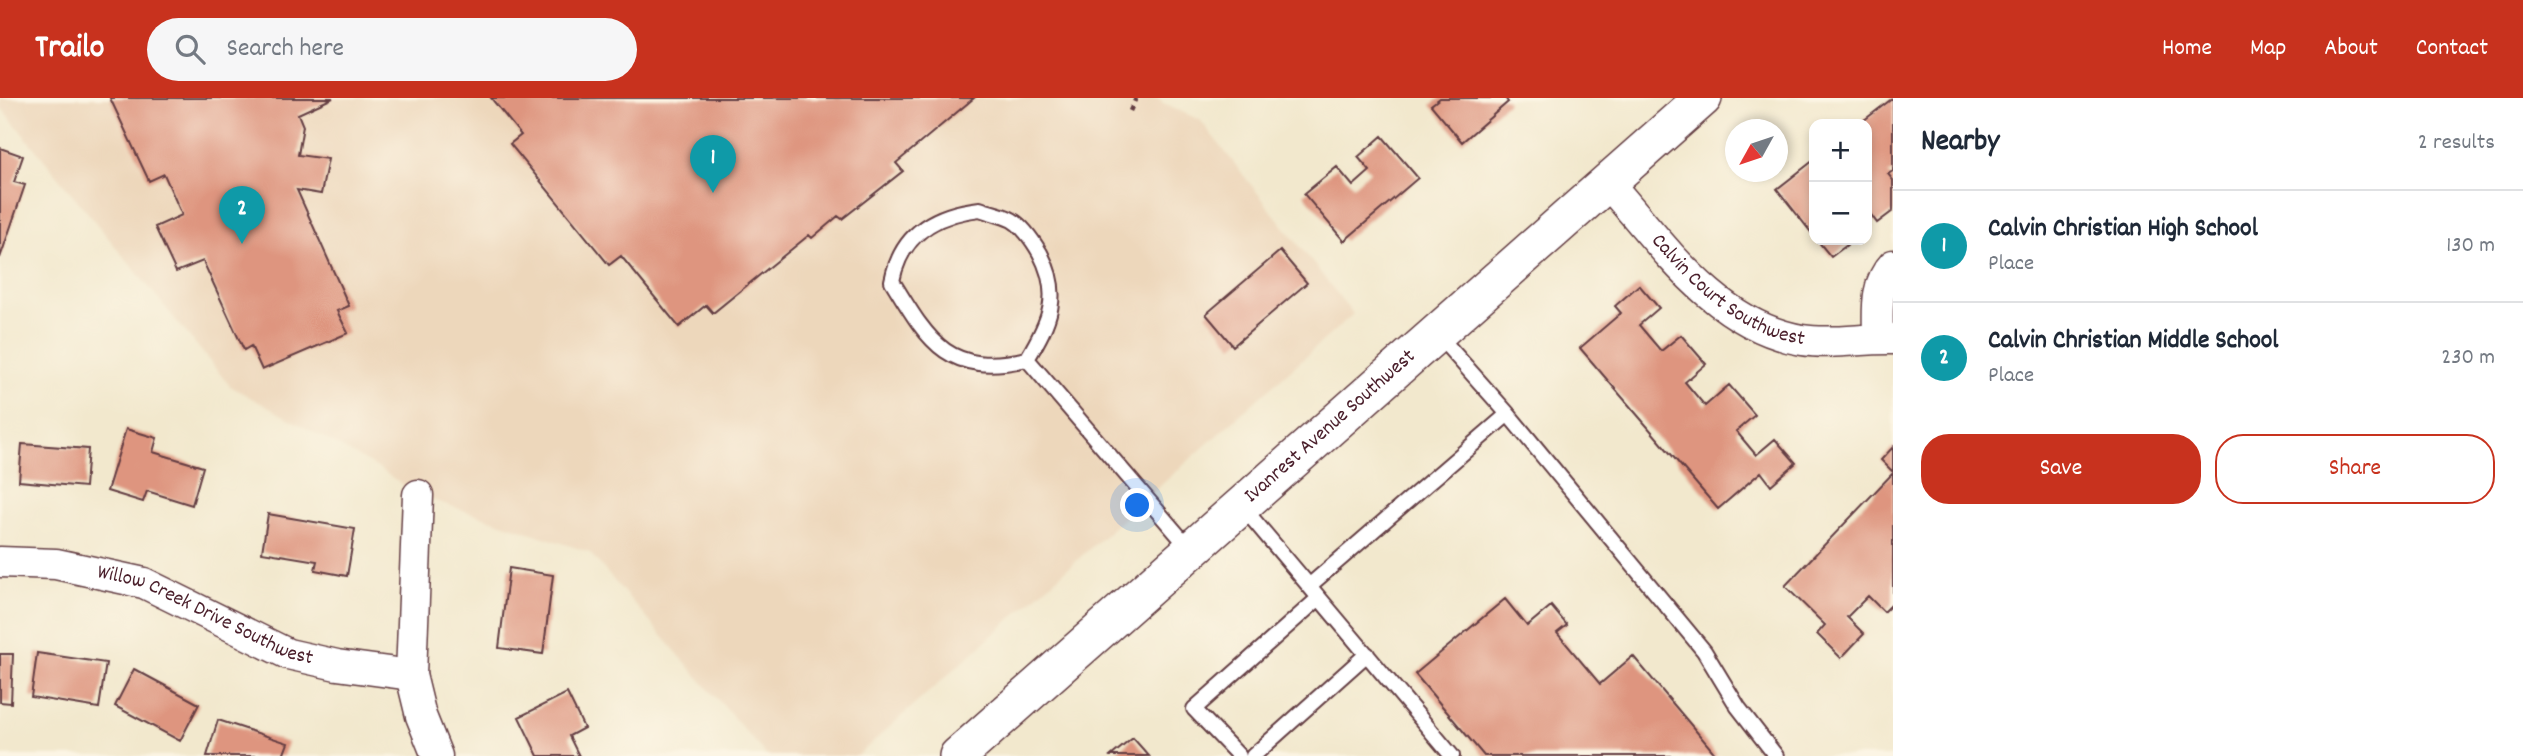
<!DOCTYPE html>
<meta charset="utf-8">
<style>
:root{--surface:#fff;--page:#f6f6f7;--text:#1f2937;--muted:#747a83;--line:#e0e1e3;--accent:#c8321e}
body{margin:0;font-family:Dekko,sans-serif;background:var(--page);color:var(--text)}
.controls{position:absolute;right:21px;top:21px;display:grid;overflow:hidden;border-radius:14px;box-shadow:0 4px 10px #0003}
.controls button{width:63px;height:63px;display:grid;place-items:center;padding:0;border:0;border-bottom:2px solid var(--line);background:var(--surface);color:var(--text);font:35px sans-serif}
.compass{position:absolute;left:1725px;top:21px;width:63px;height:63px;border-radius:50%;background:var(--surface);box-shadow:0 4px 10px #0003;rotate:230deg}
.you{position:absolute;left:1138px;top:408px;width:24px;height:24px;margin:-18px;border:5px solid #fff;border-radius:50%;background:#1a73e8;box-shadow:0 0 0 10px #1a73e833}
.badge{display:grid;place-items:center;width:46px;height:46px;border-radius:50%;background:var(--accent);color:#fff;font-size:23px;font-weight:700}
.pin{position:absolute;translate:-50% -58px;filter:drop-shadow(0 2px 4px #0008)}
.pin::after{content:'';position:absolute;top:37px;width:24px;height:21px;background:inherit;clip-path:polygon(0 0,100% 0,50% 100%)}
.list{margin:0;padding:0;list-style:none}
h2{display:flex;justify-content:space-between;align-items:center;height:91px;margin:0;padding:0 28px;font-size:30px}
h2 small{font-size:23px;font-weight:400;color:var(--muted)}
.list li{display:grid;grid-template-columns:46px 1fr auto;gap:21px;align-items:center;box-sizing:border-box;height:112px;padding:0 28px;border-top:2px solid var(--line)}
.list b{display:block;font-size:26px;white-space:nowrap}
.list p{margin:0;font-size:23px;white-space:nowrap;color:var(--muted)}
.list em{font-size:23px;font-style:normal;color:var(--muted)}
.actions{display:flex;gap:14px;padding:21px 28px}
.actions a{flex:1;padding:16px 0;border:2px solid var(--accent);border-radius:28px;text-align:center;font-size:24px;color:var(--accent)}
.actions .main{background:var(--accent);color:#fff}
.icon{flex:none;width:38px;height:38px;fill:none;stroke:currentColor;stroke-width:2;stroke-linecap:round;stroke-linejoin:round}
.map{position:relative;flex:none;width:1893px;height:658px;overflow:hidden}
header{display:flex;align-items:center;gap:42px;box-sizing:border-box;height:98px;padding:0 35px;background:var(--accent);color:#fff}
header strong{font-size:33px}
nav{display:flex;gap:38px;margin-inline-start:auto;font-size:24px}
.search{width:490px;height:63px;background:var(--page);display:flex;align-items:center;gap:18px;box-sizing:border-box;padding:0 24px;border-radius:38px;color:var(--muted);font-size:26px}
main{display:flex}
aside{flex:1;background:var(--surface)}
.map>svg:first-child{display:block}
.built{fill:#edd7bb}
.building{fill:#de957f}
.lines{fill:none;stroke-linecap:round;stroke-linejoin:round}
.service-casing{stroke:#633d43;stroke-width:18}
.minor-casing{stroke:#633d43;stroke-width:33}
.tertiary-casing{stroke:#633d43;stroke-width:40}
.path{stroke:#633d43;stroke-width:4.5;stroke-dasharray:5 5;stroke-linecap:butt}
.service{stroke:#fff;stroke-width:14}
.minor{stroke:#fff;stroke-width:30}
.tertiary{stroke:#fff;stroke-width:37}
.labels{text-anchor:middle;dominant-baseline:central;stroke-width:5;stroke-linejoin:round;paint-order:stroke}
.street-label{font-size:21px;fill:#4a1f2b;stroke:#fcf5e5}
</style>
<header>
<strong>Trailo</strong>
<div class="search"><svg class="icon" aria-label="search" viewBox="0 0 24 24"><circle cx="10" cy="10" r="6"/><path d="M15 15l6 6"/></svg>Search here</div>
<nav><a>Home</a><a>Map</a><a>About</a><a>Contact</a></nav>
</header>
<main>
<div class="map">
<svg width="1893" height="658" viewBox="0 0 1893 658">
<rect width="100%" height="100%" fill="#fcf5e5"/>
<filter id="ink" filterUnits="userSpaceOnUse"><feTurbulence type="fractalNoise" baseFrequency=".0143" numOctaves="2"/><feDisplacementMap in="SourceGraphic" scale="14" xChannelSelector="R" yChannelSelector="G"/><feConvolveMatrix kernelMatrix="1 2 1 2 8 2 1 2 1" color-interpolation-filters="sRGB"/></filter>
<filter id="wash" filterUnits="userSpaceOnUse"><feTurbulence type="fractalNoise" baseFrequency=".00686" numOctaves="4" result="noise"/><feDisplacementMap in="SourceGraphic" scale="28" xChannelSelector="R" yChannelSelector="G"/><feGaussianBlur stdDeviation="1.57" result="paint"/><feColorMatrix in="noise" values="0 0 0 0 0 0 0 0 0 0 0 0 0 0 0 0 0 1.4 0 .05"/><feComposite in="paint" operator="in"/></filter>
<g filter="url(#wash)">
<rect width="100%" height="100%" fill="#f2e8cd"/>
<!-- built -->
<path class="built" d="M0 0H1159L1164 6 1200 22 1353 216 857 658H767L589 454 418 397 378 370 230 288 0 8Z"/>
<g id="blocks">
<!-- building -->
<path class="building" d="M110 0H333L298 16 303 28 298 57 328 61 321 96 297 92 349 208 337 213 348 235 262 272 251 248 244 252 203 163 176 174 155 129 182 117 164 76 149 83Z
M491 0H974L896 65 903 73 842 121 838 118 812 140 809 137 713 215 706 207 679 229 621 158 609 167 510 46 521 37Z
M1440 0H1505L1508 4 1462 44 1431 7Z
M1893 0V73L1888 76 1893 82V113L1877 125 1867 111V26H1859Z
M1382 38 1418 80 1344 143 1304 96 1337 69 1353 88 1370 73 1358 59Z
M0 50 23 58 14 84 25 87 0 160Z
M1814 62V138L1777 91Z
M1817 142H1849L1851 144 1831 159Z
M1280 153 1307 185 1233 248 1206 216Z
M1639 187 1659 210 1639 227 1661 253 1681 237 1706 266 1685 284 1705 308 1729 287 1755 317 1736 333 1756 357 1775 341 1796 365 1771 387 1761 374 1718 411 1580 250 1621 215 1615 208Z
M126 331 157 340 153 354 203 369 192 407 147 393 143 404 107 393Z
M22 346 88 351 85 389 19 383Z
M1893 349V374L1881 362Z
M1893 375V505L1884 514 1868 498 1847 519 1864 536 1841 560 1817 536 1825 527 1785 488Z
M268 416 355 431 347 478 315 472 317 463 262 454Z
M509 470 553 477 543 556 499 550Z
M1505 501 1527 528 1551 508 1567 527 1557 535 1600 586 1633 558 1717 658H1484L1415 576Z
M37 555 106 565 99 610 31 599Z
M0 556H13L11 605 0 604Z
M134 571 199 606 180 643 115 608Z
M567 595 584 630 569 638 579 658H538L519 619Z
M218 622 288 645 283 658H207Z
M1133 640 1149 658H1111Z"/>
</g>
</g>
<g filter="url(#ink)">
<use href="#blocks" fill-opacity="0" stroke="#633d43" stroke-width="2"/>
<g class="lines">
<!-- service casing -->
<g class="service-casing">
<path id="service" d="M980 111C990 115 1003 117 1012 122 1024 129 1033 143 1040 155 1062 197 1050 223 1027 261 948 279 929 244 892 183 901 136 935 116 980 111Z
M1437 236 1508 316 1704 553 1738 609 1776 658
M1027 261 1190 451
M1241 407 1452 658
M1309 488 1508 316
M1239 658 1194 611 1319 500
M1253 658 1367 556"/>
</g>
<!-- minor casing -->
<g class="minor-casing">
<g id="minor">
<path id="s1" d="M1607 84C1662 146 1716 228 1802 242 1832 247 1863 240 1893 241"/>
<path d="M1878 240C1878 214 1874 187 1893 167"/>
<path d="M418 397 411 577 421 618 437 658"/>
<path id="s2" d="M0 464 56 466 144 485 288 556 337 567 411 577"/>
</g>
</g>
<!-- tertiary casing -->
<g class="tertiary-casing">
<g id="tertiary">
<path id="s3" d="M958 658 1703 0"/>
</g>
</g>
<!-- path -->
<path class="path" d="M1130 13 1136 0"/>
<!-- service -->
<use href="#service" class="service"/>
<!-- minor -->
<use href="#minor" class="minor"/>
<!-- tertiary -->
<use href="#tertiary" class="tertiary"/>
</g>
</g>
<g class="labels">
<!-- street labels -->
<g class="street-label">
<text stroke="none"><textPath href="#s1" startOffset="166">Calvin Court Southwest</textPath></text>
<text stroke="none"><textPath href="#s3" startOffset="497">Ivanrest Avenue Southwest</textPath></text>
<text stroke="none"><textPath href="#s2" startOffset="215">Willow Creek Drive Southwest</textPath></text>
</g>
</g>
</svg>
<div class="controls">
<button>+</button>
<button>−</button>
</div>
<svg class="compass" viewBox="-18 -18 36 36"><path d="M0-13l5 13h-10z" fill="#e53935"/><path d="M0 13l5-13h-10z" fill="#747a83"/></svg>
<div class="you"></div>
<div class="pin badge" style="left:713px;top:95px;background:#0f9aa8">1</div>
<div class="pin badge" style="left:242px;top:146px;background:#0f9aa8">2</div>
</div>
<aside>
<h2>Nearby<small>2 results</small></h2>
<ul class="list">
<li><span class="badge" style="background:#0f9aa8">1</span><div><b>Calvin Christian High School</b><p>Place</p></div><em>130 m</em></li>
<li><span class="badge" style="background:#0f9aa8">2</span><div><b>Calvin Christian Middle School</b><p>Place</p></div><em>230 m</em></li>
</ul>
<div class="actions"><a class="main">Save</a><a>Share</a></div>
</aside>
</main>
